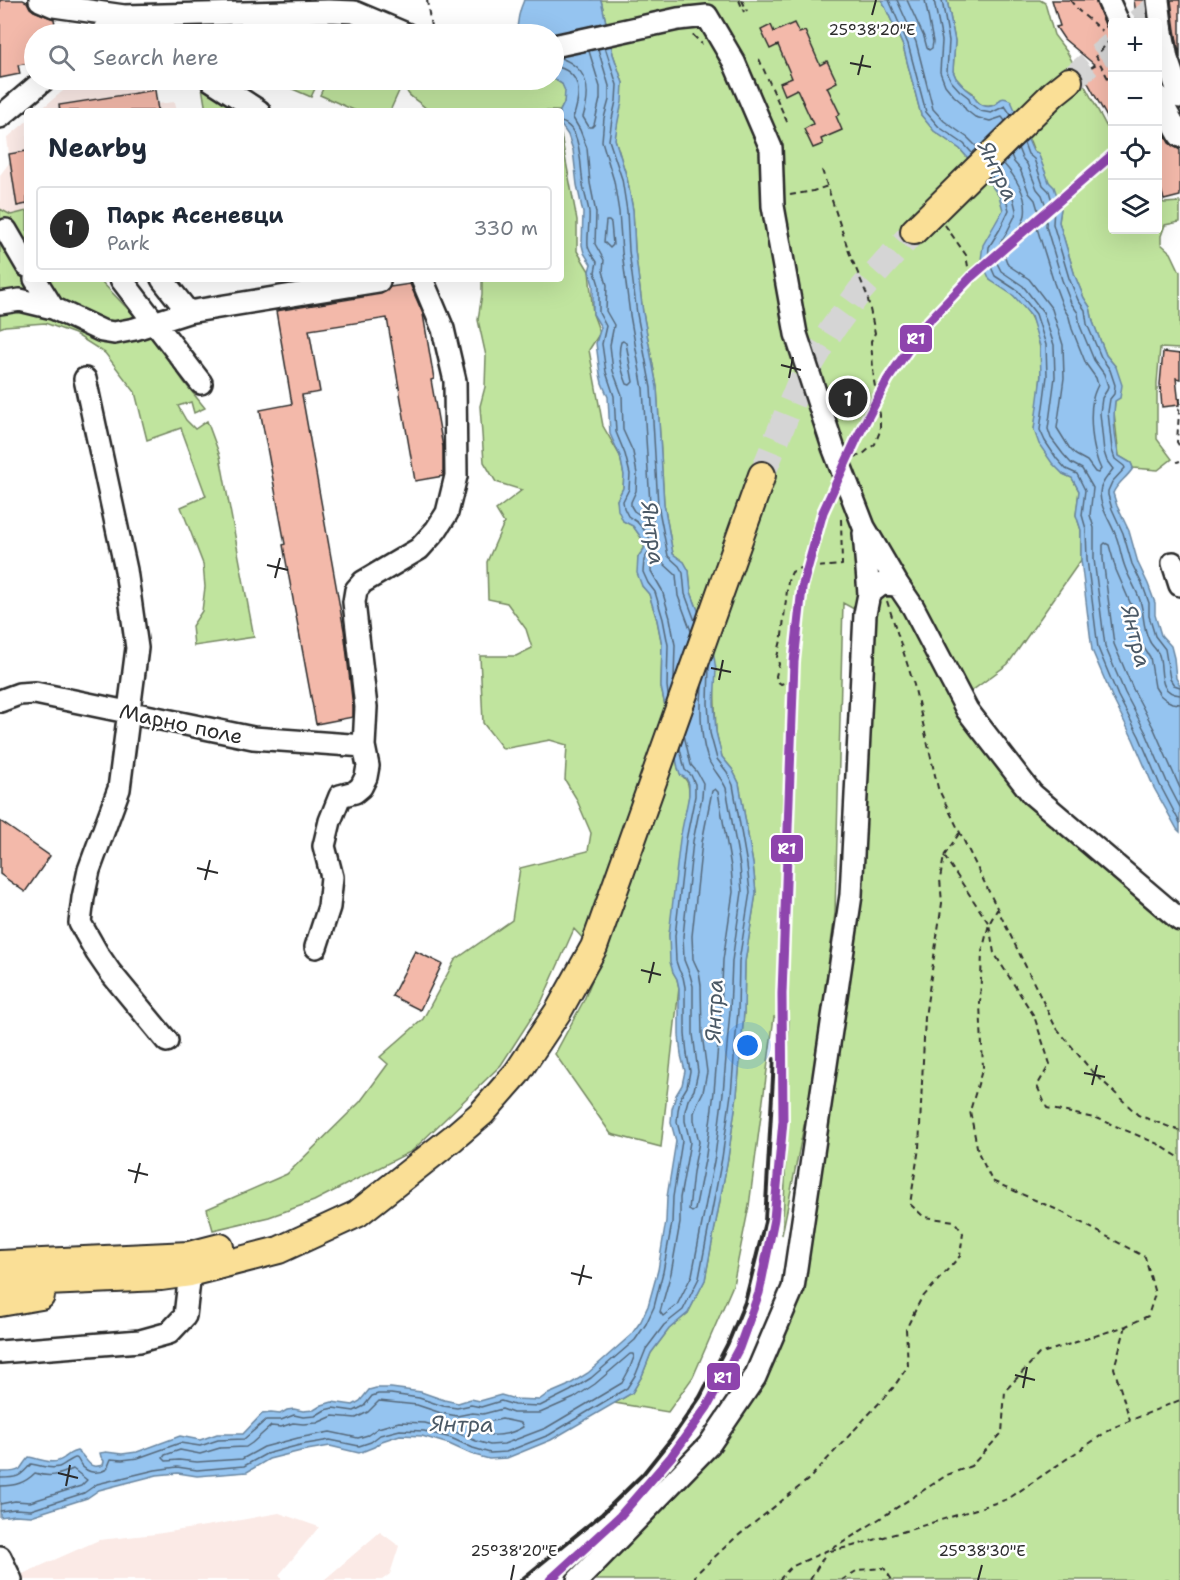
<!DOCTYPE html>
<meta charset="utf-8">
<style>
:root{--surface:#fff;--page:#f6f6f7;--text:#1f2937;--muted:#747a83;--line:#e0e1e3;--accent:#2b2b2b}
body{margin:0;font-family:"Shantell Sans",sans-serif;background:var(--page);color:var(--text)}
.controls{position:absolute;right:18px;top:18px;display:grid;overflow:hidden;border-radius:6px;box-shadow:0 6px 24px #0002}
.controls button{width:54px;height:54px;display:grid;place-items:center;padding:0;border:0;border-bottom:2px solid var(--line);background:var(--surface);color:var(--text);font:30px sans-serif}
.you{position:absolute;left:748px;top:1046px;width:21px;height:21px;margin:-15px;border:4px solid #fff;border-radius:50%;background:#1a73e8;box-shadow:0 0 0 9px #1a73e833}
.badge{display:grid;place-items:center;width:39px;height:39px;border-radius:50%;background:var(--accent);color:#fff;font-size:20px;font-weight:700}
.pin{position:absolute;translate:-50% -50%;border:3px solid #fff;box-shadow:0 2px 6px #0006}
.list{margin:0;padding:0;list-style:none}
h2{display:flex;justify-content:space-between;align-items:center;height:78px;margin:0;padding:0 24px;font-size:26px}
h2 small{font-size:20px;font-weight:400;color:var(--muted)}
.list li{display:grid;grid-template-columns:39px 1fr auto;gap:18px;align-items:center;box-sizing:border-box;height:84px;margin:0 12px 12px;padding:0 12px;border:2px solid var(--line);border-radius:6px}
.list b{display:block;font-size:22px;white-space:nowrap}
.list p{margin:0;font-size:20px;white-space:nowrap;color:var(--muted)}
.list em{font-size:20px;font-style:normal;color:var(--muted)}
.icon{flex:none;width:33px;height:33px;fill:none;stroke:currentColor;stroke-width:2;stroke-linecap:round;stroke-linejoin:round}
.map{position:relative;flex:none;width:1180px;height:1580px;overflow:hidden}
.search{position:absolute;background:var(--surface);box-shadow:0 6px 24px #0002;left:24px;top:24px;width:540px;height:66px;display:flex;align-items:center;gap:15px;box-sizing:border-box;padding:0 21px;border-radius:33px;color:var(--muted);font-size:22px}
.panel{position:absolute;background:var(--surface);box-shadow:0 6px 24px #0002;left:24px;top:108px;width:540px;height:174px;border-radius:6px}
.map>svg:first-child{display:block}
.built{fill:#fbeae6}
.green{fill:#c0e49e;stroke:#768864;stroke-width:1.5}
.water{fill:#95c4f0;stroke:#6b87a1;stroke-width:1.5}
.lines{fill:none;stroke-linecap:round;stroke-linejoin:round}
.shore{stroke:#55687a;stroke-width:1.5}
.building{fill:#f3b9aa;stroke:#2b2b2b;stroke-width:1.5}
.major-tunnel{stroke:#d5d5d5;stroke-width:26;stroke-dasharray:26 13;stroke-linecap:butt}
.minor-casing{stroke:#2b2b2b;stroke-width:26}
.major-casing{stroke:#2b2b2b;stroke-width:30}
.path{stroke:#2b2b2b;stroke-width:2;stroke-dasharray:6 4.5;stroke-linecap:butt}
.minor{stroke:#fff;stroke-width:21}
.major{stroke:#fadf96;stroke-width:26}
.rail{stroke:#2b2b2b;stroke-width:4}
.rail-1-casing{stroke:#fff;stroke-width:14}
.rail-1{stroke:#8e44ad;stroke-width:9}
.ticks{fill:none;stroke:#2b2b2b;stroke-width:2}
.labels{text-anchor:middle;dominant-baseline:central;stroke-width:5;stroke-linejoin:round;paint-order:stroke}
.street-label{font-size:21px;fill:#2b2b2b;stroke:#fff}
.water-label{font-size:22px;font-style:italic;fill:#4b5966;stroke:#fff}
.ticks-label{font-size:15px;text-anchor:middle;fill:#2b2b2b;stroke:#fff;stroke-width:5;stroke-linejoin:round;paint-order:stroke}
.line-badge{stroke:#fff;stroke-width:2}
.badge-label{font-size:16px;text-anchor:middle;font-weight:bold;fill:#fff}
</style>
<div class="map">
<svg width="1180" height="1580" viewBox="0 0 1180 1580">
<rect width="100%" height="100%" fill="#fff"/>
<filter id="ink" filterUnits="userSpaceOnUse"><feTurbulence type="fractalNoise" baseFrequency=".0167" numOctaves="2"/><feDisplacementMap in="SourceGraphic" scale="12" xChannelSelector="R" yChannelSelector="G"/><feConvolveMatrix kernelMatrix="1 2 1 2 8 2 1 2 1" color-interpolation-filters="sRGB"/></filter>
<g filter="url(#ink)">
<!-- built -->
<path class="built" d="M76 80H151L157 104 175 102 177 111H39Z
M27 121V211L11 215 0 209V175L10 162 7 138Z
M279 1513 319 1527 279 1575 282 1580H9L99 1540 156 1534 224 1523Z
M380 1532 399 1546 390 1574 382 1580H324Z"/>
<!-- green -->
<path class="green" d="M601 0H882L903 46 921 115 934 131 960 149 989 182 999 195 1004 198 1003 210 995 226 990 280C997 285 1006 289 1013 295 1052 327 1041 387 1034 430L1063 474 1072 478 1079 491 1076 515 1081 530V560L1008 664 961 699 1032 794 1180 920V1580H578L709 1445 793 1289 851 895 865 615 843 603 835 913 813 1081 782 1235 785 1183 789 1020 774 1017 749 1206 733 1285 693 1377 668 1412 615 1403 632 1393 642 1376 651 1353 669 1329 688 1313 705 1280 728 1158 737 1095 744 1012 745 962 756 893 753 864 739 783 732 769 722 757 716 732 713 650 691 592 689 571 684 562 673 554 664 504 657 387 643 313 635 250 633 210 627 178 615 139 623 83 613 54Z
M947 0H1040L1045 3 1054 35 1067 52 1112 137V230H1158V197L1164 203 1180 202V222L1165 225 1161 236V244L1171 253 1180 272V349L1160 348 1157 383V439L1172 459 1158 470 1133 468 1131 463 1119 456 1114 412 1115 401 1116 367 1106 355 1093 322 1090 307 1084 298 1075 276 1059 222 1061 208 1049 182 1038 154 1034 151 1030 141 997 104C986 109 976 105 973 93L964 87 956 78 953 71 955 41Z
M554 79C557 81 560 82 563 85 569 92 564 105 560 111H428C418 98 404 99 405 80Z
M272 80H319L311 97Z
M327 80H404L390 111H356L320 95Z
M202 87 241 111H206Z
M561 135 577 220V251L589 271 593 314 600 333 589 350 603 426 620 456 624 475 623 488 617 500 623 521 633 526 645 543 644 549 638 557 642 586 649 594 657 620 662 645 661 687 678 768C683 782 689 775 689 795L669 935 673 972 677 979 679 988 661 1147 611 1134 555 1054 584 1000 601 958 574 929 541 1003 501 1065 412 1151 314 1201 269 1217 213 1230 207 1209 287 1174 360 1102 388 1064 380 1057 423 1019 455 960 512 920 520 868 588 851 591 833 576 798 565 780 567 745 550 740 503 749 483 723 480 656H516L532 648 526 629 507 603 488 599 487 562 504 523 496 510 522 490 496 482 484 462 480 406 485 387 486 356 478 320 482 294V279H561Z
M0 209 11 215 27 211V279H99L150 332 184 382 205 408 194 413 191 402 178 406 186 420 195 429 207 421 220 456 254 637 194 646 192 626 202 611 205 587 203 564 181 507 206 496 181 428 147 440 135 392 105 353 75 334 45 323 5 326 0 328Z"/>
<!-- water -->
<path class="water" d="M524 0H601L613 54 623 83 622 102 618 121 615 139 627 178 633 210 635 250 643 313 657 387 664 504 673 554 684 562 689 571 691 592 713 650 716 670 714 703 716 732 722 757 732 769 739 783 753 864 756 893 745 962 744 1012 737 1095 728 1158 705 1280 688 1313 669 1329 651 1353 642 1376 632 1393 551 1440 507 1458 489 1459 471 1454 449 1444 422 1436 400 1435 382 1441 374 1447 359 1453 330 1446 301 1451 269 1459 247 1472 197 1476 178 1473 157 1475 99 1490 87 1498 31 1516 15 1515 0 1517V1472C6 1472 14 1473 20 1469 23 1465 25 1461 29 1457 41 1459 53 1466 64 1458 69 1454 70 1453 77 1451 89 1458 86 1470 103 1465L104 1461 101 1457 100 1453 106 1452 122 1454 137 1452 180 1436 200 1440 217 1434H243L262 1414 271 1413 280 1414 287 1410 294 1409 303 1411 314 1410 322 1405 332 1402 353 1405 360 1401 369 1390 376 1388H391L421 1392 444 1400 458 1403 471 1399 480 1401 501 1395 515 1399 539 1400 546 1395 567 1386 588 1373 631 1335 641 1321 648 1306 658 1270 666 1221 667 1197 676 1141 671 1123 672 1109 676 1095 682 1085 685 1071 681 1055 679 1035V988L677 979 673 972 670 962 669 935 680 839 689 795V784L686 778 680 775 678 768 661 687 662 645 657 620 649 594 642 586 637 573 638 557 644 549 645 543 633 526 623 521 618 510 617 500 623 488 624 475 620 456 610 434 608 397 602 383 600 374 596 343 601 327 593 314V285L589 271 591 264 584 253 582 245 583 213 577 185 573 150 568 135 561 125 560 111 564 103 565 91 562 84 554 79V34H517C517 22 519 11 524 0Z
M882 0H947L955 41 953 71 956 78 964 87 973 94C976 104 988 111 997 103 999 102 999 100 1001 99 1005 97 1007 99 1011 101L1033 151 1038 153 1049 182 1054 187 1061 208 1059 222 1075 276 1084 298 1090 307 1093 322 1106 355 1116 367 1122 385 1120 398 1115 401C1113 418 1115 439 1119 456L1131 463 1133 468C1127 478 1118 482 1113 493L1117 506 1129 531 1138 563 1148 584 1155 603V615L1161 635 1171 646 1174 658 1176 678 1180 685V832L1177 829 1154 788 1133 739 1113 699 1092 650 1081 560V530L1076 515 1079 491 1072 478 1063 474 1052 463 1039 444 1034 430 1041 376 1040 346 1031 316 1014 296 990 280 981 260 983 245 1003 210 999 196 989 182 960 149 934 131 921 115 903 46Z"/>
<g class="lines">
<!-- shore -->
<path class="shore" d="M889 0 908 44 926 112 939 127 964 144 972 153
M897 0 916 42 933 109 944 121 968 138 978 148
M907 0 924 37 927 48 929 50 932 48 933 42 925 0
M934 0 942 41 940 72 945 85 954 96 961 102 966 110 975 117 990 121 1002 117 1005 121
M942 0 949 41 947 72 951 81 960 91 968 97 971 104 980 111 991 113 1005 106 1011 115
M605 47 617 85 616 101 612 119 609 140 622 179 627 211 629 251 637 314 651 388 658 505 668 556 679 566 683 573 685 594 695 621
M558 57C588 67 592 89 583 117L589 127H592L594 125 600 99V87L589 51
M554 66C583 72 581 95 573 118L580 130 587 148 590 183 596 213 595 244 604 260 603 271 607 285 606 311 614 325 610 345 613 371 622 395 623 430 633 452 637 474 636 491 631 502V506L634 511 640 515 648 523 651 524 653 521 650 504 643 389 630 315 622 252 619 212 614 181 602 141 604 118 609 100V86L598 49
M561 122C582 127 580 166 583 184 584 194 588 203 589 212 590 223 587 235 588 246 589 252 594 257 597 262L595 272 599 285V313L606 326 602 344 606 372 614 396 616 432 625 454 630 474 629 489 623 501 624 508 628 516 637 522 646 532 651 541 649 551 644 560 643 572 648 583 655 592 663 619 668 645 667 686 668 695
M1024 143 1028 154 1034 159 1043 185 1049 191 1054 208 1053 224 1069 278 1078 300 1085 310 1087 324 1101 357 1110 370 1115 385 1114 394 1110 399 1108 412 1112 450 1115 459 1124 466 1125 468 1112 482 1108 491V495L1112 509 1123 533 1132 564 1143 586 1149 603V616L1155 636 1165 649 1170 679 1174 685 1180 687
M1018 148 1022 158 1027 164 1037 189 1042 195 1047 209 1046 226 1062 280 1071 303 1078 313 1080 326 1094 360 1104 374 1108 386 1107 390 1102 398 1100 413 1104 452 1107 461 1113 469C1108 476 1100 484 1100 493 1100 508 1111 522 1116 536 1120 546 1121 557 1125 567 1129 579 1138 591 1141 604 1144 616 1143 628 1149 640 1151 646 1157 649 1159 655 1164 670 1156 693 1180 695
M1003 163C1015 176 1028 196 1025 215 1022 228 1012 241 1005 253V257L1008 265 1029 279 1052 309 1063 345 1064 378 1057 428 1070 449 1076 455 1087 461 1095 472 1098 473 1101 469C1092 451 1089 417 1093 398 1094 393 1096 389 1098 385L1096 378 1086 364 1072 329 1069 317 1063 307 1054 283 1037 228 1038 210 1035 200 1029 193 1020 169 1014 162 1011 155
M997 170 1011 189 1016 210 1015 216 1007 232 996 250 995 259 1001 271 1023 286 1043 312 1054 345 1055 377 1048 429 1051 438 1063 454 1071 463 1082 469 1093 488 1090 515 1094 528V559L1105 646 1125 693 1146 733 1167 782 1180 807
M991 175 1004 193 1009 210 1000 229 989 247 988 260 995 276 1018 291 1036 314 1046 345 1047 376 1040 430 1045 441 1057 459 1066 469 1077 474 1085 490 1082 515 1086 529 1087 559 1098 648 1118 696 1139 736 1160 785 1180 823
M606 221H609L611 223 613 245 610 248 604 242Z
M623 341 626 343 633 382 630 385 627 384C622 372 617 354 621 342Z
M674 679 675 645 670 618 662 590 651 571V562L656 555 660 556 664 564 676 575 678 596 691 631
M1180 704 1172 703 1166 700 1160 695 1155 687 1150 657 1140 642 1133 621 1132 607 1116 570 1109 545 1105 543 1103 545V559L1114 644 1133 689 1154 729 1180 788
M684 735 691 765 697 772 703 783 702 797 693 841 683 936 684 960 690 975 693 986V1034L698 1072 694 1090 688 1100 685 1111V1121L690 1142 680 1198V1223L671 1273 660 1312 663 1316 677 1305 692 1275 715 1156 723 1093 730 1011 732 961 742 892 740 866 726 788C722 779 715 772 710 763 700 744 700 709 702 687
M715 789 718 792 731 867 733 892 723 960 721 1010 714 1092 706 1155 695 1210 692 1212 689 1210 693 1172 699 1142 694 1120V1113L697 1104 703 1092 707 1072 702 1034 701 985 699 972 693 959 692 936 702 842 712 791Z
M630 1354H633L634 1357 629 1370 622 1383 546 1428 504 1444 490 1445 476 1441 453 1431 425 1423 399 1422 378 1428 368 1435 358 1438 330 1432 298 1438 264 1447 242 1459 197 1462 179 1460 166 1461 163 1458 165 1455 180 1450 200 1454 220 1448 246 1447 252 1443 271 1426 281 1427 293 1423 303 1424 317 1423 333 1416 356 1418 368 1412 379 1401 417 1405 441 1413 457 1416 472 1413 483 1414 502 1409 513 1413H540L574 1398 595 1384Z
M502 1419 521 1423 523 1427C506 1437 485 1439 468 1426L469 1424 472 1422 483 1423Z
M0 1478C18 1478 20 1477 31 1464 41 1465 48 1470 59 1467 63 1466 73 1457 76 1458 78 1458 80 1464 81 1465 88 1474 99 1474 107 1469L111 1459 122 1460 138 1458 180 1443 200 1446 218 1440 244 1439 266 1420H281L294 1415 303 1417 315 1416 325 1410 333 1408 354 1411 364 1406 372 1396 378 1394H391L419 1398 443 1406 457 1408 471 1405 481 1407 501 1401 514 1405 540 1406 570 1391 591 1378 635 1340 646 1324 654 1307 663 1272 672 1223 673 1197 682 1141 677 1122 678 1110 681 1097 687 1087 690 1071 687 1054 685 1034V987L683 977 679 970 676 961 675 936 686 840 695 796V784L691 775 685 770 680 749
M0 1486C15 1486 25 1483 35 1473 49 1478 60 1475 73 1469L87 1480 81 1486 30 1502 15 1501 0 1504
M0 1511 15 1509 31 1510 84 1493 97 1484 155 1470 177 1467 197 1470 244 1466 266 1454 300 1445 330 1440 359 1446 371 1442 380 1435 400 1430 424 1431 451 1438 473 1448 490 1453 506 1452 549 1435 627 1388 636 1374 646 1349 664 1325 683 1310 699 1278 722 1158 731 1094 738 1011 739 961 750 892 747 865 733 785 727 772 717 759 710 733 708 703 709 665"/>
</g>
<!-- building -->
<path class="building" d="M0 0H23L27 2 30 8 34 11 54 19 57 34H34V62L18 65 20 74 0 78Z
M1052 0H1095L1106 27 1113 33V128L1082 72 1095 65 1064 39 1056 27 1060 26Z
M1134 0H1145L1148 22H1137Z
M1171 0H1180V58L1175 30Z
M794 23 799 33 805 31 820 65 827 61 837 82 827 87 840 114 836 116 842 130 821 139 823 144 813 148 804 129 813 124 797 89 785 95 780 83 792 78 778 45 770 49 761 30 771 25 774 32Z
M155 90 158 111H60L59 105Z
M1158 122 1169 143 1180 150V196L1164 200 1158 178Z
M27 151V204L17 206 9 154Z
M410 284 423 314 434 379 431 380 443 447V476L415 481 387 318 309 330 320 392 302 395 344 630 353 707V717L316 724 283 545 285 544 260 410 292 404 276 311 381 294 387 291 390 287Z
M1163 352 1180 354V379L1176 378 1179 405 1162 407 1160 384Z
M0 821 50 856 25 892 0 874Z
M415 951 442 964 420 1010 392 996Z"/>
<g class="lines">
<!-- major-tunnel -->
<path class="major-tunnel" d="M1139 22 1165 0
M1069 81 1112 45
M762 475 799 384 831 331 860 291 914 231"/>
<!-- minor casing -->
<g class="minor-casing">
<path id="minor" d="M40 0 54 6 124 16 148 34
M1108 0 1118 22
M1158 0 1162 32 1167 59 1180 97
M100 34 124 16 328 11 354 12 406 34
M554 46 678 19 707 16 734 62 771 148 773 206 796 334 833 447 864 527 898 585 913 607 967 710 1032 794 1180 920
M211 80 259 111
M1158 96 1180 136
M0 117 44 80
M6 230 27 266
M35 279 53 308
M121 279 201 383
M162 279 188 312
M0 303 20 300 53 308 102 331 114 333 135 329 188 312 379 281
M85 379 126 570 137 648 119 789 89 870 83 898 80 923 97 953 110 972 167 1041
M864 533 869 594
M1173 563 1180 585
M0 701 19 694 35 693 253 738 364 746
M316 947 329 907 332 877 324 846 330 821 340 796 355 792 361 787 366 777 368 766 364 746 366 707 354 602 356 590 363 582 419 549 436 530 447 513 456 476 455 381 443 329 422 279
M0 1352 140 1341 169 1333 185 1316 190 1273
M0 1557 11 1580
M578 1580 709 1445 755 1377 793 1288 851 895 865 614 869 594 882 584 898 585"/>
</g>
<!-- major casing -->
<g class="major-casing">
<path id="major" d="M914 231 1054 93 1069 81
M0 1264 189 1255 220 1247
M0 1284 161 1277 190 1273 279 1250 357 1214 453 1138 482 1113 517 1073 559 1010 594 947 762 475
M0 1303 41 1296"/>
</g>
<!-- path -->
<path class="path" d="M427 0 432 34
M739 0 744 12
M742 0 747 11
M1070 0 1078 10 1102 31
M693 35 702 44
M1111 39 1096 56 1112 86
M759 59 789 126
M822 170 849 252 867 295 875 333 871 341 874 381 880 415V431L875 444 863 454 855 457
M790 195 813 191 828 186
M945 225 966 255 970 278
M1180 398 1177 442 1180 447
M1177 462 1180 461
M887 601 914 685 938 788 1055 1026 1090 1069 1138 1115 1180 1131
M793 685 786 682 781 684 777 681 776 676 779 664 777 657 782 636 788 581 792 572 800 568 842 565 841 518
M944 856 989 924 994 953 1034 1016 1050 1064 1037 1086 1047 1108 1099 1119 1158 1144 1180 1158
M1126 1326 1114 1368 1130 1420
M830 1551 853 1546 912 1529 1008 1499 1112 1428 1180 1400
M694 1580 696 1574 734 1539 809 1479 893 1388 908 1366 906 1329 921 1299 960 1256 963 1233 954 1221 924 1217 910 1204 919 1148 925 1017 942 903 940 879 944 856 960 832
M779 1580 791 1567 839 1545 947 1475 971 1466 1002 1433 1005 1391 1039 1354 1126 1326 1148 1316 1155 1294 1145 1257 1060 1211 992 1181 978 1152 970 1111 983 1067 980 1004 982 952 989 924 998 908
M810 1580 826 1553
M842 1580 858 1570 884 1568 892 1580"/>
<!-- minor -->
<use href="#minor" class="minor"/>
<!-- major -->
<use href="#major" class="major"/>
<!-- rail -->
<path class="rail" d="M521 1580 602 1514 643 1474 671 1439 700 1397 728 1343 745 1302 765 1222 774 1059"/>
<!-- rail-1 casing -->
<g class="rail-1-casing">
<path id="rail-1" d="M550 1580 620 1516 671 1457 707 1407 739 1348 759 1293 774 1219 783 1121 782 994 794 662 802 588 823 512 857 438 888 379 926 324 971 277 1112 155"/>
</g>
<!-- rail-1 -->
<use href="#rail-1" class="rail-1"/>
</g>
</g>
<!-- ticks -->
<path class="ticks" d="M872 15 876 0M850 63 871 67M858 75 863 55M781 365 801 370M789 378 793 357M267 565 288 570M275 578 280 558M711 668 731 672M719 680 723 660M197 868 218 873M205 880 210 860M641 970 661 975M649 983 654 962M1084 1073 1105 1077M1092 1085 1097 1065M128 1170 148 1175M135 1183 140 1163M571 1273 592 1278M579 1285 584 1265M1015 1375 1035 1380M1023 1388 1027 1367M58 1473 78 1478M66 1486 70 1465M511 1580 514 1565M978 1580 982 1565"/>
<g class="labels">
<!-- street labels -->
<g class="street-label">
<text transform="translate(181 724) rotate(12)">Марно поле</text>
</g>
<!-- water labels -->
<g class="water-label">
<text transform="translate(998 171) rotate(64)">Янтра</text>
<text transform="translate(653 533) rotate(82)">Янтра</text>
<text transform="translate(1136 636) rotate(76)">Янтра</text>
<text transform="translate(714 1011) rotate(-88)">Янтра</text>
<text transform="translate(462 1424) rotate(1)">Янтра</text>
</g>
</g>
<g class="ticks-label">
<text x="872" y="35">25°38'20"E</text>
<text x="514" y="1556">25°38'20"E</text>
<text x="982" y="1556">25°38'30"E</text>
</g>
<g class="line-badge">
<rect x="899" y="324" width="34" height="29" rx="6" fill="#8e44ad"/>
<rect x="770" y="834" width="34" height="29" rx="6" fill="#8e44ad"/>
<rect x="706" y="1362" width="35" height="29" rx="6" fill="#8e44ad"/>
</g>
<g class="badge-label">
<text x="916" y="344">R1</text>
<text x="787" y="854">R1</text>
<text x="723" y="1383">R1</text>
</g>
</svg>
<div class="controls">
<button>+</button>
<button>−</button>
<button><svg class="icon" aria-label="locate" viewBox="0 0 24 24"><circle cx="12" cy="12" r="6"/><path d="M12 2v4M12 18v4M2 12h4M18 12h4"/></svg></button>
<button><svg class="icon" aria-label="layers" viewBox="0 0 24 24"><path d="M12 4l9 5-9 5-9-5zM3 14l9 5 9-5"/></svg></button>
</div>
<div class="you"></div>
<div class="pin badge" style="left:848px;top:398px">1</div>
<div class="search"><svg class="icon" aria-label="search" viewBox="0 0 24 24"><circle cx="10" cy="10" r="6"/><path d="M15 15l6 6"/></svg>Search here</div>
<section class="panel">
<h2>Nearby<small></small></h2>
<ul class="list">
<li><span class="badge">1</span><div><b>Парк Асеневци</b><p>Park</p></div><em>330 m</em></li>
</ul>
</section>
</div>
